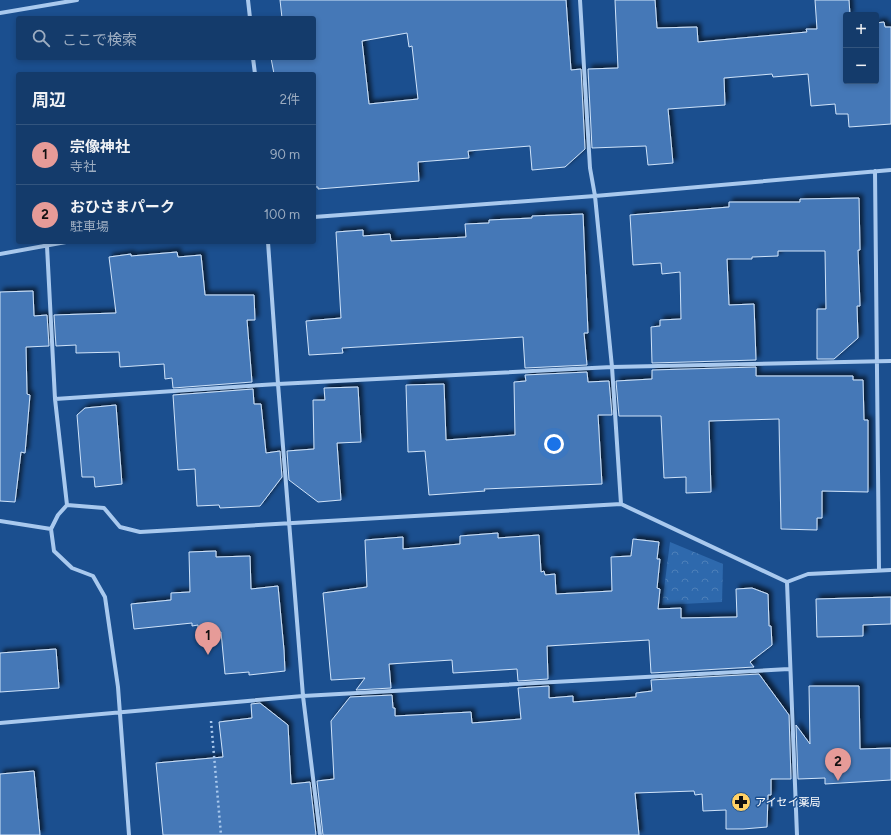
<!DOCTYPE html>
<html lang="ja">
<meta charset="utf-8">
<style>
:root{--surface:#143b6b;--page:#214673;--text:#f1f3f6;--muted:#9dadc1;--line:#33557e;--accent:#e69b98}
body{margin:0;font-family:Figtree,"Noto Sans JP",sans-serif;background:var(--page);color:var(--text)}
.controls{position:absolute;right:12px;top:12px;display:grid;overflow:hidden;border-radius:4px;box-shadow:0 2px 6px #0003}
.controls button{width:36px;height:36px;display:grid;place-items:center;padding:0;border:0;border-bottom:1px solid var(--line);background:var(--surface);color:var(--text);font:20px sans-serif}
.you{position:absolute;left:554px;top:444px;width:14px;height:14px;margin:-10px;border:3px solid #fff;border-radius:50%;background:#1a73e8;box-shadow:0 0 0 6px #1a73e833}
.badge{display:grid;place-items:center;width:26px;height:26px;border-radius:50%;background:var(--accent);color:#111;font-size:13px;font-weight:700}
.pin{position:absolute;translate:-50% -33px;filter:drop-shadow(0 1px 2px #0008)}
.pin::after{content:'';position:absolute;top:21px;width:14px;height:12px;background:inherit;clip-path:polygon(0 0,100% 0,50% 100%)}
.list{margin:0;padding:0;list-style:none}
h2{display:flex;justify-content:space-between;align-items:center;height:52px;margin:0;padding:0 16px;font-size:17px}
h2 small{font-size:13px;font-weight:400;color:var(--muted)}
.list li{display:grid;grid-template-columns:26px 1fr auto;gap:12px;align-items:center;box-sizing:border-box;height:60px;padding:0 16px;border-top:1px solid var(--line)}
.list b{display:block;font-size:15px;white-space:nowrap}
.list p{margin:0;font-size:13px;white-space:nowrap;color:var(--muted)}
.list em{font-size:13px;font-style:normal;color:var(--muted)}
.icon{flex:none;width:22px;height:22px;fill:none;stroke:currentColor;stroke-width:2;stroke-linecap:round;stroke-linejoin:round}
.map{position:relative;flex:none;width:891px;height:835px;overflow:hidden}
.search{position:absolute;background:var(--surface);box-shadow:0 2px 6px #0003;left:16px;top:16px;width:300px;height:44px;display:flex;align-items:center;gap:10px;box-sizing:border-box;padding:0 14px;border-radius:4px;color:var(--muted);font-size:15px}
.panel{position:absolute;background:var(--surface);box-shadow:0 2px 6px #0003;left:16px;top:72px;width:300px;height:172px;border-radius:4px}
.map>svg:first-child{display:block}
.forest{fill:url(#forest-crowns)}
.building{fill:#4478b7;stroke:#cfe3fa;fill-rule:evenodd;filter:url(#shadow)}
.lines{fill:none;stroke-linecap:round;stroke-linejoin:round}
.path{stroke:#a9c9ee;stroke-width:2.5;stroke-dasharray:2 3;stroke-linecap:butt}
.minor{stroke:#a9c9ee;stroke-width:4}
.labels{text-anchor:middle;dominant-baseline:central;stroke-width:3;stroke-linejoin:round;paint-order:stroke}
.poi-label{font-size:11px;fill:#fff;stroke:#1b4f8f;text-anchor:start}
</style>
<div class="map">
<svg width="891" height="835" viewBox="0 0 891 835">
<defs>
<pattern id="forest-crowns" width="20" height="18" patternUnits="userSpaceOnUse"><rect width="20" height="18" fill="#2e69ad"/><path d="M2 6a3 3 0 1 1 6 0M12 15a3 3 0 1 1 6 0" fill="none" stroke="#4d80b9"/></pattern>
<filter id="shadow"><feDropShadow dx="3.5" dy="-3.5" stdDeviation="2" flood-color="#0009"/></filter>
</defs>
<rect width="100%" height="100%" fill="#1b4f8f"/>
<!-- forest -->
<path class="forest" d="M670 542 723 564 722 602 662 605Z"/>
<!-- building -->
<path class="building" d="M280 0H566L571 70 581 69 585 149 565 167 532 170 530 146 468 151 469 158 418 162 419 181 318 189V187H314V74H274L271 58H314V18H282ZM407 33 409 47 412 46 418 99 369 104 362 41Z
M615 0H655L657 28 697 27 698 42 807 32 806 29H817L815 0H849L850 15H846V81H876V23L884 22 885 27H891V124L849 127 848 114H836L835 104 811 106 808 74 773 77 772 74 724 78 725 105 668 109 673 163 648 165 646 146 592 148 588 69 618 68Z
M859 198 860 250H858L860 306H857L858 338 834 359H817V309H826L825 251H778V256L752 257V259H727L729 305 754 304 756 360 652 363 651 327 660 326V320L681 319 680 272 662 274 661 263 633 265 630 215 729 207V202H800V199Z
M583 214 588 333H584L587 365 525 368 523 337 342 348 343 353 309 355 306 321 341 318 336 232 363 230V236L390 234 391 241 466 237 465 224 489 223V220L532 218V216Z
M177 252 178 257 201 255 205 295H254L255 320H247L252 382 173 388 172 378 165 379 164 364 120 367 119 352 76 353V345L56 346 54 315 116 313 109 257 131 254V256Z
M33 291 34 316 47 315 49 346 26 347 27 394 30 395 25 453 21 452 15 502 0 501V292Z
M756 367V376H853V380H863L864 420H868V492L822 491V518H817V530L781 529 779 419 709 421 711 492 686 493V477L664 478 661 416H619L616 381 652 379V370Z
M587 372 588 382 609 381 612 415H598L602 484 484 489 485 491 429 495 425 451 408 452 406 385 444 384 446 440 515 435 514 382 526 381 525 375Z
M358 387 361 442 337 443 341 500 318 502 289 480 287 451 314 449 313 400H325L324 388Z
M253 389 254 404H261L266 453 280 451 282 477 260 506 220 508 219 505 197 506 195 469 178 470 173 395Z
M116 405 122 484 95 487 94 477H82L77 415 85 408Z
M498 533V538L539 535 541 572 544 571 545 575 555 574 556 594 612 591 611 557 631 556 633 539 659 542 657 559H660L657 588 660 589 658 609 681 608V618L737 617 736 589 752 588 768 594 769 626H771L772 645 750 662 754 667 651 673 649 640 547 646 548 679 518 681 517 669 453 673 452 660 389 664 391 688 356 690 365 678 331 680 323 593 367 587 365 540 403 537V549L460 544V536Z
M216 551V557L250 556 251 589 278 586 284 650 285 671 249 675V672L225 674 221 632 198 633V625L192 626V623L134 629 131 604 171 600V593L190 592 189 552Z
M891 597V624L863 625V636L817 637 816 599Z
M56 649 59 688 0 692V653Z
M759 674 789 715 791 779H771V795H768L767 827 743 829H726V810L703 811 702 794 695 795 694 791 635 793 639 835H323L317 781 334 779 331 721 350 697 392 695 393 708H395V716L471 712 472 723 521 719 518 688 549 686V698L573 696V702L636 697V693L652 691 651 680Z
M809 686H859L860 749 891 748V780L825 784V778L798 779 796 725 810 744Z
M260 703 288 725 291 784 310 782 316 835H163L156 763 223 757 219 722 252 718 251 704Z
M34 771 40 835H0V774Z"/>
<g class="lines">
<!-- path -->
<path class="path" d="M211 721 221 835"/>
<!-- minor -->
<path class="minor" d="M248 0 250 18
M580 0 590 168 595 196 612 367 621 504
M0 13 77 0
M253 58 255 74
M875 171 879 570
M314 217 595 196 891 170
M268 242 278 384 303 696 320 835
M47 246 55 399 67 505
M0 254 66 242
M55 399 278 384 612 367 891 361
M0 521 51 529
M787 582 797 835
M0 723 303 696 789 669
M129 835 118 687 105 597 93 576 72 568 54 551 51 529 58 515 67 505 104 508 120 527 140 532 621 504 787 582 808 574 891 570"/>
</g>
<!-- icons -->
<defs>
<g id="pharmacy-disc" transform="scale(1)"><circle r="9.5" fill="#ffd166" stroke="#1b4f8f"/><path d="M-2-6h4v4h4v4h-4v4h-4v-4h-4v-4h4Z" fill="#111"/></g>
</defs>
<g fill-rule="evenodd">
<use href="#pharmacy-disc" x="741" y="802"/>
</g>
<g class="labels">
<!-- poi labels -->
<g class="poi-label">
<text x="755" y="802">アイセイ薬局</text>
</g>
</g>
</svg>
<div class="controls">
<button>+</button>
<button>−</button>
</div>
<div class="you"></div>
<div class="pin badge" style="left:208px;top:655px">1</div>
<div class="pin badge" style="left:838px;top:781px">2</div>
<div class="search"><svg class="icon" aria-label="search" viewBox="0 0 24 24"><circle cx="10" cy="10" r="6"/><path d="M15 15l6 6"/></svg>ここで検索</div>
<section class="panel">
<h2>周辺<small>2件</small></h2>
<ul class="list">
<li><span class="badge">1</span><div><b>宗像神社</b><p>寺社</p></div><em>90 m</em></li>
<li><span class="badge">2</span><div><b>おひさまパーク</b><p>駐車場</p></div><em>100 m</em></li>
</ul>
</section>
</div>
